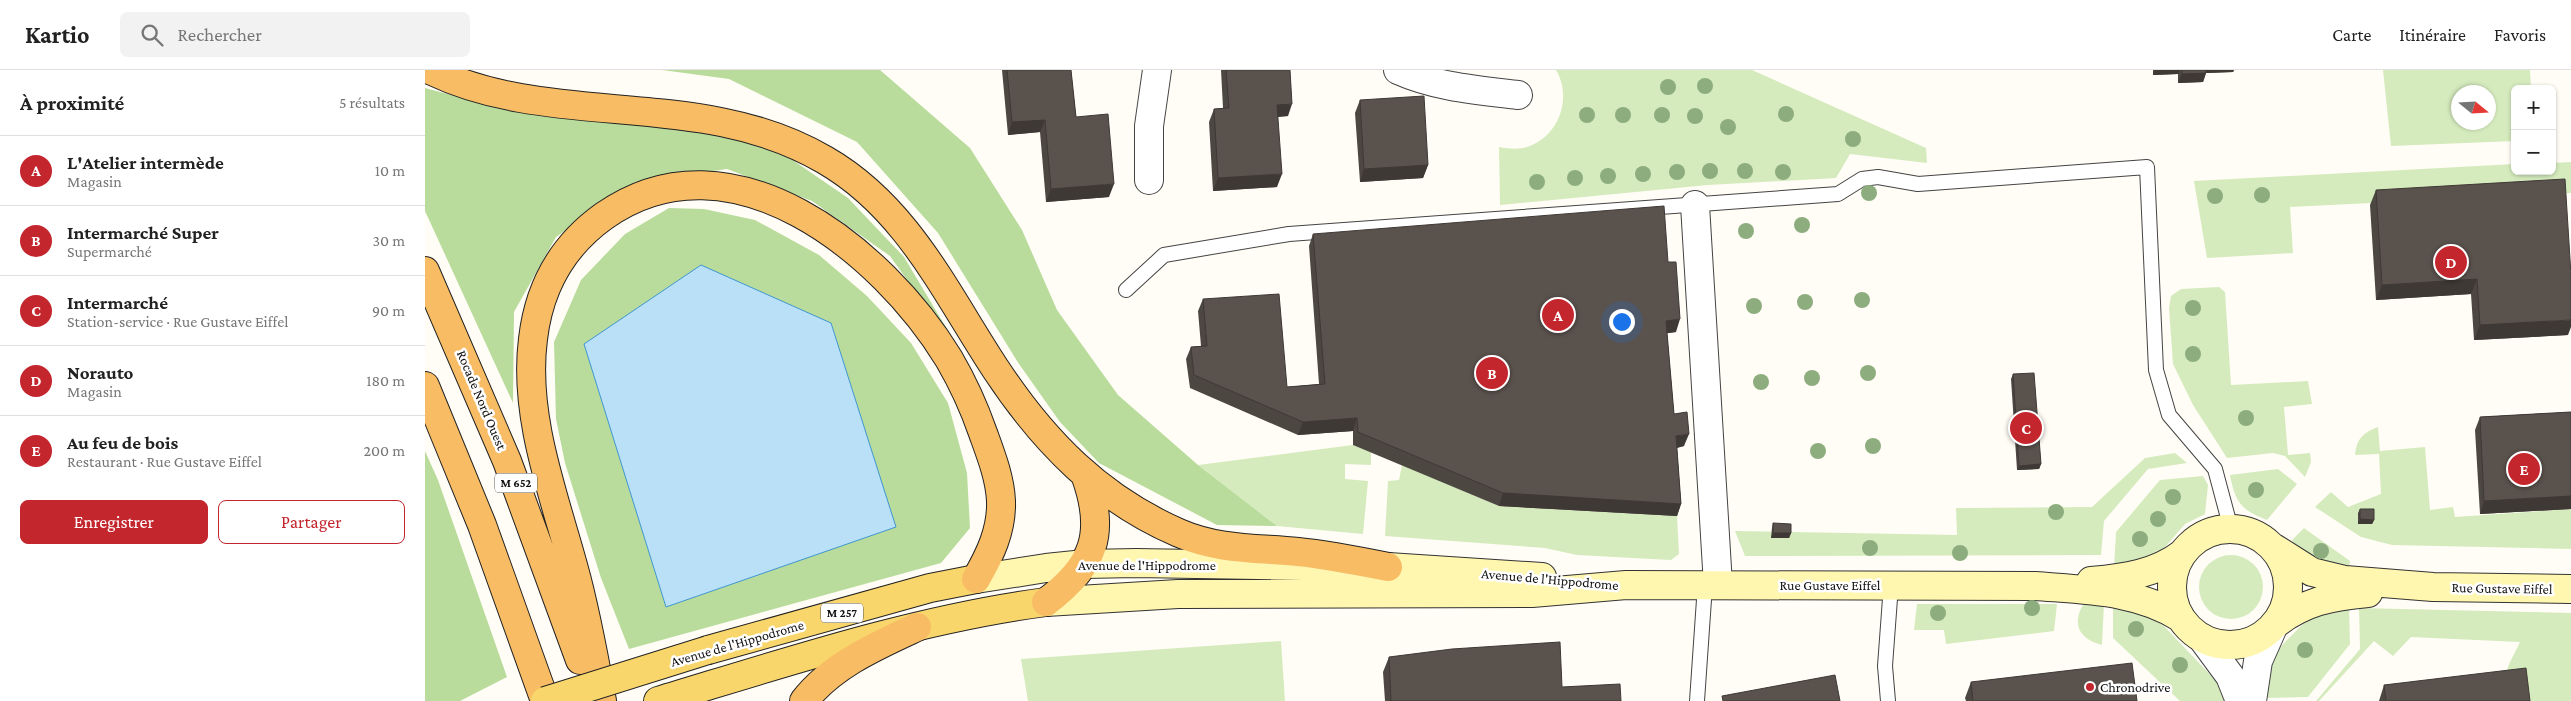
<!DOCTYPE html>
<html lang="fr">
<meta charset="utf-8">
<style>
:root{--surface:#fff;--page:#f2f2f2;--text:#222;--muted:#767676;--line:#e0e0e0;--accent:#c4262e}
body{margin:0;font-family:"Crimson Pro",serif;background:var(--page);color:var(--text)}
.controls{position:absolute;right:15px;top:15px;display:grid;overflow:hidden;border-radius:8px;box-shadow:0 1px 4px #0004}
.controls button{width:45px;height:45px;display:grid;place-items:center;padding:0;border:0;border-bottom:1px solid var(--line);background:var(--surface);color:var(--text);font:25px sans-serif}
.compass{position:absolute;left:2026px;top:15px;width:45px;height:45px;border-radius:50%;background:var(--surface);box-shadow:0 1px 4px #0004;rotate:108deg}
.you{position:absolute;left:1196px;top:251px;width:18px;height:18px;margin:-12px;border:4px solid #fff;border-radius:50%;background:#1a73e8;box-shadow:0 0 0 8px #1a73e833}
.badge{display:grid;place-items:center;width:32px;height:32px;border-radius:50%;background:var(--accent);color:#fff;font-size:16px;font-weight:700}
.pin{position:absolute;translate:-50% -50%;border:2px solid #fff;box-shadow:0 1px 5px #0006}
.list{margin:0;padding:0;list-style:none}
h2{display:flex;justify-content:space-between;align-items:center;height:65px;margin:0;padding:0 20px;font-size:21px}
h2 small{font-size:16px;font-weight:400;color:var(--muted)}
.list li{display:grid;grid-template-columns:32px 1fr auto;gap:15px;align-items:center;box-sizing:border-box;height:70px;padding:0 20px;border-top:1px solid var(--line)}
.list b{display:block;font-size:19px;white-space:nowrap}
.list p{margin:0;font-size:16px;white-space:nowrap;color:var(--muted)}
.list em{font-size:16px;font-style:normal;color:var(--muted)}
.actions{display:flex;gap:10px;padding:15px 20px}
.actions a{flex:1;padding:11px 0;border:1px solid var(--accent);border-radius:8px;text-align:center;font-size:18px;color:var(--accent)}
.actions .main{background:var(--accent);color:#fff}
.icon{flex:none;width:28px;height:28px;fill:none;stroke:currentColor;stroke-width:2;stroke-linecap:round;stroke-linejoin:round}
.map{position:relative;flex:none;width:2146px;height:631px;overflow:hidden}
header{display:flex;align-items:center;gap:30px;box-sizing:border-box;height:70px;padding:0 25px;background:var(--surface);border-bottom:1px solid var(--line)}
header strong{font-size:24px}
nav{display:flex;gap:28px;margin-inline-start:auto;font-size:18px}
.search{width:350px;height:45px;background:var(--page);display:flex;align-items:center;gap:12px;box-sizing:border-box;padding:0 18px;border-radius:8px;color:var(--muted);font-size:19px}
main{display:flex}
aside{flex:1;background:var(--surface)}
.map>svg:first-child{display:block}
.green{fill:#d5ebbd;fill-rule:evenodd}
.forest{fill:#b9dc9c}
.water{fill:#b9e0f7;stroke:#3f96cf}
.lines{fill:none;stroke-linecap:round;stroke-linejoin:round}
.service-casing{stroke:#444;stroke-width:16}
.minor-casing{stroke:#444;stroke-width:30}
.secondary-casing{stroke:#333;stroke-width:30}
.primary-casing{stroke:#222;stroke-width:30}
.trunk-casing{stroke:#222;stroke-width:30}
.service{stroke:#fff;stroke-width:14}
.minor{stroke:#fff;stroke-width:28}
.secondary{stroke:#fff6b0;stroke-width:28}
.primary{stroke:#f9d66b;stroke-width:28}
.trunk{stroke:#f7bc64;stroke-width:28}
.primary-bridge-casing{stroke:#222;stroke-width:30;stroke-linecap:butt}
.primary-bridge{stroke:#f9d66b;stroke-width:28}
.tree{fill:#8dad7f}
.wall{fill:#4d4742}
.shaded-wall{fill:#3f3936}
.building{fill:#5a524d;stroke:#3f3936}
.poi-dot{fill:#c4262e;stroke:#fff;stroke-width:2}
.labels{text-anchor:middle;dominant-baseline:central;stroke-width:5;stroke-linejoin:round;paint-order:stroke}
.shield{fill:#fff;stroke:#585858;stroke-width:1}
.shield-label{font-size:12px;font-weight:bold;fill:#111}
.street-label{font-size:14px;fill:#111;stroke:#fff}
.poi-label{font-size:14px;fill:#111;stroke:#fff;text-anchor:start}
</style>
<header>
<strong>Kartio</strong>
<div class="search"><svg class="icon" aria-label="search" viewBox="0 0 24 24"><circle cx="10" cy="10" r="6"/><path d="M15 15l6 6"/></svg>Rechercher</div>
<nav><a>Carte</a><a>Itinéraire</a><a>Favoris</a></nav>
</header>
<main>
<aside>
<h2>À proximité<small>5 résultats</small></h2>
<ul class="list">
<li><span class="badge">A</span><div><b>L'Atelier intermède</b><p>Magasin</p></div><em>10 m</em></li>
<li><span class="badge">B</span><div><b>Intermarché Super</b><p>Supermarché</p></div><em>30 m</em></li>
<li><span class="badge">C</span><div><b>Intermarché</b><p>Station-service · Rue Gustave Eiffel</p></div><em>90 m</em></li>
<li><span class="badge">D</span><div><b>Norauto</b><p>Magasin</p></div><em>180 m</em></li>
<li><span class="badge">E</span><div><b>Au feu de bois</b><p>Restaurant · Rue Gustave Eiffel</p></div><em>200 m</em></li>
</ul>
<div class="actions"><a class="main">Enregistrer</a><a>Partager</a></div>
</aside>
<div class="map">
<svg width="2146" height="631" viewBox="0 0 2146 631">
<rect width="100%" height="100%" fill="#fffdf5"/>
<!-- green -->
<path class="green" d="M1131 0H1327L1501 78 1502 93 1425 84 1411 108 1283 115 1075 135 1074 77C1085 79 1095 80 1105 76 1135 64 1147 27 1131 0Z
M1958 0H2105L2106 19H2090V71L1966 76ZM2034 22H2064V52H2034Z
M2146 92V123L1865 137 1868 183 1782 188 1769 111 2090 94V101H2127V93Z
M1794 217 1800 222 1806 315 1883 311 1887 334 1859 337 1863 385 1885 383 1886 392 1880 407 1860 386 1848 383 1802 388 1768 335 1748 294 1744 238 1746 226 1756 219Z
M1953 357 1955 381 2000 377 2005 440 2028 437 2030 447 2146 439V479L1967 475 1936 467 1890 437 1906 422 1923 437 1956 424 1954 384 1930 385C1932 368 1938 363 1953 357Z
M928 375 946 382V395L920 394V409L943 411 938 464 852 456 773 395Z
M1750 383 1762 393 1723 399 1679 451 1676 485 1320 486 1310 461 1532 465 1531 438 1667 437 1720 388Z
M977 395 1074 436 1252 446 1254 484 1246 490 1152 485 1120 478 960 466 963 411 974 410Z
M1853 399 1872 414 1842 450C1816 440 1810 432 1805 405Z
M1778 406 1783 415 1780 444 1760 454 1728 491 1689 499 1691 462 1735 410Z
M1879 458 1925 491 1924 503 1873 480 1867 470Z
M1774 517a32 32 0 1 1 64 0a32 32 0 1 1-64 0Z
M1659 533H1679L1677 575C1654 569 1646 554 1659 533Z
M1492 534H1632L1629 561 1521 574 1519 560H1489Z
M1688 535 1718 544 1738 555 1793 613 1800 631H1755L1688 568Z
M1924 537 1925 574 1883 627 1840 628 1845 590 1859 573 1880 552 1902 540Z
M1934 538 2146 543V631H2098C2075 599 2080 604 2095 572L1986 567 1968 586 1949 571 1894 631H1891L1935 579Z
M856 571 860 631H603L596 589Z"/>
<!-- forest -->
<path class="forest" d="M237 0H455L545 78 597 160 632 240 693 325 773 395 852 456 792 455 674 393 635 352 594 294 513 163 432 72 304 9Z
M0 18 86 41 286 58 353 80 423 128 479 187 547 301 465 186 387 131 302 99 210 112 131 167 89 242 88 333 0 141Z
M244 138 279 139 330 150 394 185 442 226 486 273 523 333 542 403 545 458 516 493 204 579 176 508 140 393 131 349 129 272 156 210 200 164Z
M0 381 13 410 82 607 35 631H0Z"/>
<!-- water -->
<path class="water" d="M276 195 406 253 471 457 241 537 159 274Z"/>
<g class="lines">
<!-- service casing -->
<g class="service-casing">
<path id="service" d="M701 220 739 185 864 164 1413 124 1437 109 1453 107 1493 114 1722 97 1731 300 1744 345 1790 399 1806 459
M1272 631 1280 515
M1463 631 1460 596 1466 515"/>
</g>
<!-- minor casing -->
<g class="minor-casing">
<path id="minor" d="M973 0C1011 17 1051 20 1093 25
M724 110V56L732 0
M1270 135 1293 515
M1777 568 1805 606 1815 631
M1827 631 1833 591 1849 555"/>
</g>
<!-- secondary casing -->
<g class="secondary-casing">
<path id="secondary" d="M1747 517a58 58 0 1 1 116 0a58 58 0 1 1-116 0Z
M1849 478 1887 502 1920 510 2008 517 2146 519
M551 509 621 498 660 494 711 493 963 497 1117 507
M1666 511C1699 508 1731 504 1758 483
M621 532 753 524 1107 523 1201 515 1610 516C1660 520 1713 520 1756 548
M1849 555C1878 532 1906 526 1943 523"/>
</g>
<!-- primary casing -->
<g class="primary-casing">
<path id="primary" d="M283 580 505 518 551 509
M233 631C359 593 491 549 621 532"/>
</g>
<!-- trunk casing -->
<g class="trunk-casing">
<path id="trunk" d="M5 0C129 60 276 17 400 90 483 138 521 224 572 301 619 372 675 429 754 463 793 480 832 478 873 482 903 485 933 491 963 497
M0 201 82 391 155 590
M0 316 57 455 120 631
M621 532C669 496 681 464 661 407
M177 631C169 587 161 542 149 499 129 425 98 346 108 269 114 217 137 176 179 146 306 56 458 181 524 289 538 313 549 337 558 363 566 385 575 408 576 431 577 460 565 485 551 509
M379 631C407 595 451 576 492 557"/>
</g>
<!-- service -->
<use href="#service" class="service"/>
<!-- minor -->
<use href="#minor" class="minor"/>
<!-- secondary -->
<use href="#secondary" class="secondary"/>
<!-- primary -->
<use href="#primary" class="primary"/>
<!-- trunk -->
<use href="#trunk" class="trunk"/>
<!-- primary-bridge casing -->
<g class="primary-bridge-casing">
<path id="primary-bridge" d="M120 631 283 580"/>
</g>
<!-- primary-bridge -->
<use href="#primary-bridge" class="primary-bridge"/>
</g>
<!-- trees -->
<g class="tree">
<circle cx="1280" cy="16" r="8"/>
<circle cx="1243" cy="17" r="8"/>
<circle cx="1361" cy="44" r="8"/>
<circle cx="1162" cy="45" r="8"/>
<circle cx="1198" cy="45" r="8"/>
<circle cx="1237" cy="45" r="8"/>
<circle cx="1270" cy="46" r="8"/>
<circle cx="1303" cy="57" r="8"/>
<circle cx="1428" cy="69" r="8"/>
<circle cx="1285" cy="101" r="8"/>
<circle cx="1320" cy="101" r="8"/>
<circle cx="1252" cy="102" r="8"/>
<circle cx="1358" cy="102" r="8"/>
<circle cx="1218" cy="104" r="8"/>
<circle cx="1183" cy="106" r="8"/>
<circle cx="1150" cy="108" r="8"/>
<circle cx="1112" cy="112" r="8"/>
<circle cx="1444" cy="123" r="8"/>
<circle cx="1837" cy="125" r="8"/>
<circle cx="1790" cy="126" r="8"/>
<circle cx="1377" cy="155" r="8"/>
<circle cx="1321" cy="161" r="8"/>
<circle cx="1437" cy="230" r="8"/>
<circle cx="1380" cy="232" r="8"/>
<circle cx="1329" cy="236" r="8"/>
<circle cx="1768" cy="238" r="8"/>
<circle cx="1768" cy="284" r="8"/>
<circle cx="1443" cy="303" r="8"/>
<circle cx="1387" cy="308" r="8"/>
<circle cx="1336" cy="312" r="8"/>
<circle cx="1821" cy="348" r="8"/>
<circle cx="1448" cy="376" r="8"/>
<circle cx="1393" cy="381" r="8"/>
<circle cx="1831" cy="420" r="8"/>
<circle cx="1748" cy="427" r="8"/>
<circle cx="1631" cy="442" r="8"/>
<circle cx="1733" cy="449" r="8"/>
<circle cx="1715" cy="469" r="8"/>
<circle cx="1445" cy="478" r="8"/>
<circle cx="1896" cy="481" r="8"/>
<circle cx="1535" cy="483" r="8"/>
<circle cx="1607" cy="538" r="8"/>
<circle cx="1513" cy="543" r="8"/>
<circle cx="1711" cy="559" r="8"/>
<circle cx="1880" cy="580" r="8"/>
<circle cx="1755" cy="595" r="8"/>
</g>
<!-- wall -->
<path class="wall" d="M577 0H646L651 47 684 127 621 132 615 62 583 65Z
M796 0H865L863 46 853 47 852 117 788 121 784 52 789 39 798 38Z
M1728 0H1809L1808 2 1781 3 1778 12 1753 13V4L1728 5Z
M935 30 1003 95 998 108 935 112 930 43Z
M1951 120 2143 265 2049 270 2046 224 1951 230 1945 135Z
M888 164 1243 192 1251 262 1242 263 1249 344 1259 376 1252 378 1256 434 1252 446 1074 436 928 375V361L873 365 765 318 761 289 766 277 776 276 773 241 778 229 862 317 894 314 884 176Z
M1588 304 1616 394 1614 399 1592 400 1586 309Z
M2146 342V439L2055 444 2050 360 2055 347Z
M1935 439 1949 450 1947 454H1933V443Z
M1348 453 1366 463 1364 468H1346L1347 458Z
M964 587 1137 617 1196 631H960L958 602Z
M1546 612 1712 631H1541L1540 628Z
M1959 615 2105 631H1954Z"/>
<!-- shaded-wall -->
<path class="shaded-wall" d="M1730 0H1755L1753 4 1728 5Z
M1779 0H1809L1808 2 1781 3 1778 12 1753 13 1757 4Z
M867 34 863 46 848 47 852 35Z
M620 50 615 62 583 65 587 52Z
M1003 95 998 108 935 112 939 99Z
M857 104 852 117 788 121 793 108Z
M689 114 684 127 621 132 626 119Z
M2052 209 2046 224 1951 230 1957 215Z
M1255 249 1251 262 1237 264 1241 251Z
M2146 250V257L2143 265 2049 270 2055 255Z
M932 348 928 361 873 365 878 352Z
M1264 364 1259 376 1246 379 1251 366Z
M1616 394 1614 399 1592 400 1594 396Z
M1078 423 1256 434 1252 446 1074 436Z
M2146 426V439L2055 444 2059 431Z
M1935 449 1949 450 1947 454H1933Z
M1348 463H1366L1364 468H1346Z"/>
<!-- building -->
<path class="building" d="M582 0H646L651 47 683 44 689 114 626 119 620 50 587 52Z
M801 0H865L867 34 852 35 857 104 793 108 789 39 804 38Z
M1757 0H1781V3L1757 4Z
M999 26 1003 95 939 99 935 30Z
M2140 109 2146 205V250L2055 255 2052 209 1957 215 1951 120Z
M1239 136 1243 192H1251L1255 249 1241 251 1249 344 1262 342 1264 364 1251 366 1256 434 1078 423 933 362 932 348 878 352 769 305 766 277 782 276 778 229 854 224 862 317 900 314 888 164Z
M1609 303 1616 394 1594 396 1588 304Z
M2146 342V426L2059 431 2055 347Z
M1935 439H1949V450L1935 449Z
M1348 453 1366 454V463H1348Z
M1135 572 1137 617 1195 614 1196 631H966L964 587 1027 579Z
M1707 593 1712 631H1548L1546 612Z
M2101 598 2105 631H1961L1959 615Z
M1410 605 1415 631H1298L1297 626Z"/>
<!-- markers -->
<circle class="poi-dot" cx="1665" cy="617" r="5"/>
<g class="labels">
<!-- shield labels -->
<g class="shield">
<rect x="70" y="403.5" width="42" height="19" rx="4"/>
<rect x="396" y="533.5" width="42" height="19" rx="4"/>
</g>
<g class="shield-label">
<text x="91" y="413">M 652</text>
<text x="417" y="543">M 257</text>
</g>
<!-- street labels -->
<g class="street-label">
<text transform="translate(57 330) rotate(67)">Rocade Nord Ouest</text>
<text x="722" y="495">Avenue de l'Hippodrome</text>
<text transform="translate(1125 509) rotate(5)">Avenue de l'Hippodrome</text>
<text x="1405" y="515">Rue Gustave Eiffel</text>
<text transform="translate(2077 518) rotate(1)">Rue Gustave Eiffel</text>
<text transform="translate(312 573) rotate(-16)">Avenue de l'Hippodrome</text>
</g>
<!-- poi labels -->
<g class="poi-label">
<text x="1675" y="617">Chronodrive</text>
</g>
</g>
</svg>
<div class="controls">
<button>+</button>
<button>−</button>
</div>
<svg class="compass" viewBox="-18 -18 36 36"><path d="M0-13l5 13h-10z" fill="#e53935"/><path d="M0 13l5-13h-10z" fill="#767676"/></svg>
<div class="you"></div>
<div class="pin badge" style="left:1133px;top:245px">A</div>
<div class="pin badge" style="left:1067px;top:303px">B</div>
<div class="pin badge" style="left:1601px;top:358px">C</div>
<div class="pin badge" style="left:2026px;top:192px">D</div>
<div class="pin badge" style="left:2099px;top:399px">E</div>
</div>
</main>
